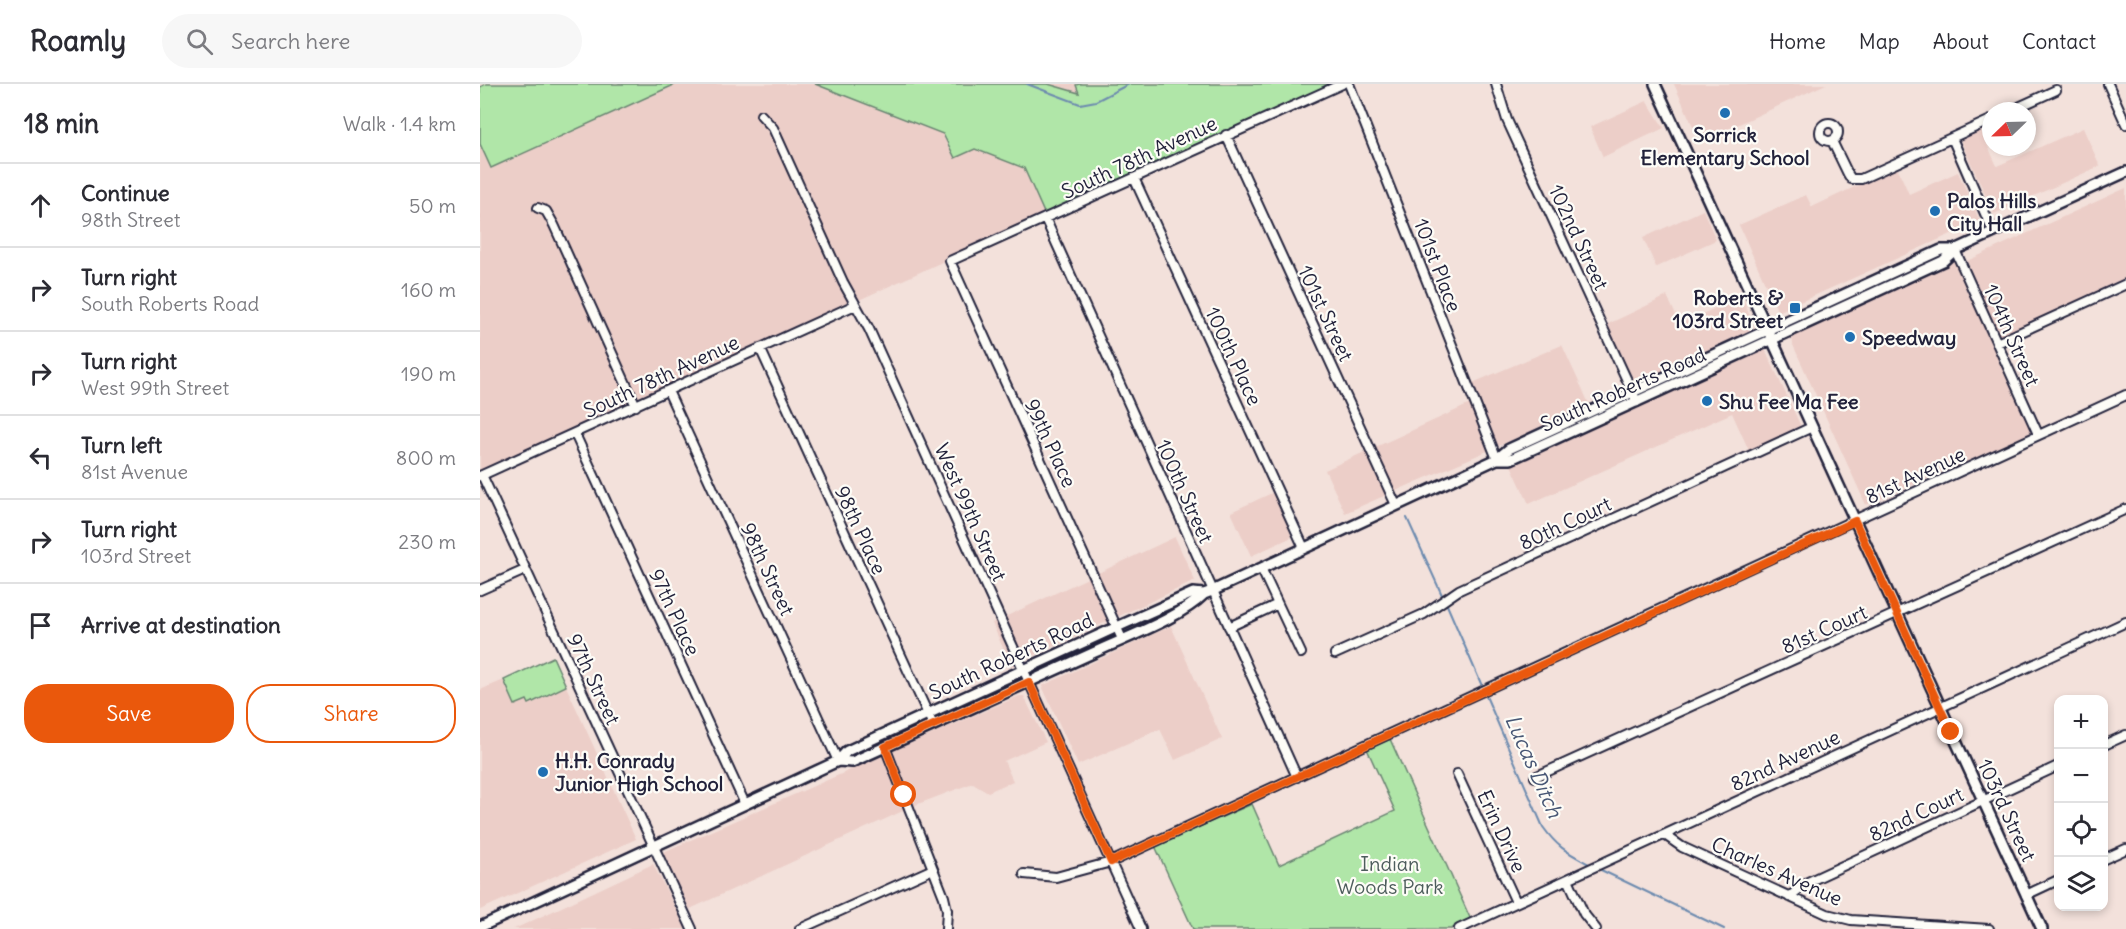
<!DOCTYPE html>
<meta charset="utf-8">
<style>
:root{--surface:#fff;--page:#f7f7f7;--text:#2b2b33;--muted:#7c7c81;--line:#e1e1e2;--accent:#ea580c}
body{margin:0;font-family:Delius,sans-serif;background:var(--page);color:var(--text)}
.controls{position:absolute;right:18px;bottom:18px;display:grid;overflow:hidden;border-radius:12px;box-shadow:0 3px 9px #0003}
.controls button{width:54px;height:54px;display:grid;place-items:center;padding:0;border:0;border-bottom:2px solid var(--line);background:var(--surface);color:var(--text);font:30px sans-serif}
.compass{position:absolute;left:1502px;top:18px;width:54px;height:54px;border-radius:50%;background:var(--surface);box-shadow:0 3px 9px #0003;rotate:247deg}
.stop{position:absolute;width:18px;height:18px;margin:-14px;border:4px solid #ea580c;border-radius:50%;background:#fff}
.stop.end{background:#ea580c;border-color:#fff;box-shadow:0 2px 6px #0008}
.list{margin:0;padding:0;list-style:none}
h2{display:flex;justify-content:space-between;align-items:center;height:78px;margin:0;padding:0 24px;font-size:26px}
h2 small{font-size:20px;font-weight:400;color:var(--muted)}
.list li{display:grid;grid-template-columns:39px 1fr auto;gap:18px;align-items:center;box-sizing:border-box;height:84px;padding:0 24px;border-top:2px solid var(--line)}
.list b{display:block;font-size:22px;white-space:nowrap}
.list p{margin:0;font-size:20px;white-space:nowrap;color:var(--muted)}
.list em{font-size:20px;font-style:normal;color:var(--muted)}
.actions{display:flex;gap:12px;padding:18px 24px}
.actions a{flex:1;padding:14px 0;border:2px solid var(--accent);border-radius:24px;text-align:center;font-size:21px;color:var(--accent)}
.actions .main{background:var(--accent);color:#fff}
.icon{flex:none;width:33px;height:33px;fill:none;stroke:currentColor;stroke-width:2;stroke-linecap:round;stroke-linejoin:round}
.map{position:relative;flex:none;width:1646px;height:845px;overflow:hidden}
header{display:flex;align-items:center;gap:36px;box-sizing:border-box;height:84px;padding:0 30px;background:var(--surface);border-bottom:2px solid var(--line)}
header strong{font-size:28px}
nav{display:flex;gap:33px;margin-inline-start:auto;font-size:21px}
.search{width:420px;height:54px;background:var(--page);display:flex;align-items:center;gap:15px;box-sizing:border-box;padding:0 21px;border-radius:33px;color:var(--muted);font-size:22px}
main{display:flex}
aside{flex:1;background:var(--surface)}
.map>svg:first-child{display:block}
.built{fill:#eccec8}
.green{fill:#b0e6a8;stroke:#698472;stroke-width:1.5}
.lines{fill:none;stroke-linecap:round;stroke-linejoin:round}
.stream{stroke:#6d8baf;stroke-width:2}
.minor-casing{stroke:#22223b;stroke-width:12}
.tertiary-casing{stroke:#22223b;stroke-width:14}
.minor{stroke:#fdfcf7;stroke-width:8}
.tertiary{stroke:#fdfcf7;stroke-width:9}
.route{stroke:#ea580c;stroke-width:8}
.poi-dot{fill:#1f6fb2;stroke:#fdfcf7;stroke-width:2}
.labels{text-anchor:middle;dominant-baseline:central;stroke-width:4.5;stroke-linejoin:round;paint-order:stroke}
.poi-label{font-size:20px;font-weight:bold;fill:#22223b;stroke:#fdfcf7;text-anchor:start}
.street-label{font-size:20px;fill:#22223b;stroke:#fdfcf7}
.park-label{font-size:20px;fill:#4d5d5c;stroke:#fdfcf7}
.water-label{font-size:21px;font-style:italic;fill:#485775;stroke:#fdfcf7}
</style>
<header>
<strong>Roamly</strong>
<div class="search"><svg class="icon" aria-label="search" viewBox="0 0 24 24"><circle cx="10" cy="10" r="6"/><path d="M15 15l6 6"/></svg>Search here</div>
<nav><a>Home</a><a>Map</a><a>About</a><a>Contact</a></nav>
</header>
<main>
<aside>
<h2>18 min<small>Walk · 1.4 km</small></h2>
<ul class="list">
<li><svg class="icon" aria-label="ahead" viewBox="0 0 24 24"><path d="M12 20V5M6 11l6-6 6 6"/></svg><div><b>Continue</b><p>98th Street</p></div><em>50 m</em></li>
<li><svg class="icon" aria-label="right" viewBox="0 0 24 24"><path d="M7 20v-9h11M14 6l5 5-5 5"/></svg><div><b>Turn right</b><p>South Roberts Road</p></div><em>160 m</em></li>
<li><svg class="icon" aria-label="right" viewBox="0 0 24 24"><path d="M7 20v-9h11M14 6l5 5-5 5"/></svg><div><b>Turn right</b><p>West 99th Street</p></div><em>190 m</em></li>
<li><svg class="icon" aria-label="left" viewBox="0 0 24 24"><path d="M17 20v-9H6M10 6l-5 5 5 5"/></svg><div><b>Turn left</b><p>81st Avenue</p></div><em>800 m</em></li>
<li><svg class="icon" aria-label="right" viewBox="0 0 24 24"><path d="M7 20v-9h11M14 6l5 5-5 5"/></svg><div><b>Turn right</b><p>103rd Street</p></div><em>230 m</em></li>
<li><svg class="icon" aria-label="arrive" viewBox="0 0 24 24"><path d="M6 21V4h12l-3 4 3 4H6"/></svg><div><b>Arrive at destination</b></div></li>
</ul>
<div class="actions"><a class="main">Save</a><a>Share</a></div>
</aside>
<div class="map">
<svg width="1646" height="845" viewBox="0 0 1646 845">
<rect width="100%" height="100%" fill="#f3e1db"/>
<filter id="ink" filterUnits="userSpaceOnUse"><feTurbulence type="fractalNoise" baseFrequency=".0167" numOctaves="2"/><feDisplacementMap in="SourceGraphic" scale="12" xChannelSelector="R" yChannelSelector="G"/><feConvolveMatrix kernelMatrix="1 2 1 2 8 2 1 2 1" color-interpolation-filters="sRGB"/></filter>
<g filter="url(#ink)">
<!-- built -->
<path class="built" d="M196 0H335L464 50 495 65 545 84 565 131 0 389V60L11 84Z
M568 0H599L597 1 600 9Z
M1194 0H1346L1220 58Z
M1167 17 1184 44 1123 73 1110 43Z
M1603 44 1620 82 1514 130 1480 55 1500 45 1517 82Z
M1417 83 1429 110 1478 88 1500 137 1298 228 1259 141 1326 111 1332 123Z
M1646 104V196L1518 254 1487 177Z
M1223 126 1236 156 1176 183 1163 154Z
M1474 175 1553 349 1386 421 1313 261 1312 251Z
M1187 212 1200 240 1262 212 1271 235V245L1264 252 1154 302 1126 241Z
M1082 261 1110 322 865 429 845 386 990 320 983 303Z
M1285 265 1323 347 1271 371 1252 329 1049 420 1030 379Z
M794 408 812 453 771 472 751 428Z
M695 453 715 497 531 582 512 539Z
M691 542 742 655 695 676 680 645 598 681 562 602Z
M24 596 35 620 47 615 49 619 86 602 156 755 0 826V606Z
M539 612H544L566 658 524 677 533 697 508 708 493 699 438 720 210 825 181 769Z
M173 780 206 845H34L69 829Z"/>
<!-- green -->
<path class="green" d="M6 0H196L11 84 0 60V3Z
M335 0H568L599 9 596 1 599 0H854L565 131 544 84 495 65 475 74 463 50Z
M73 573 86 602 49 620 47 616 35 621 24 596Z
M910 655 991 836 971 845H713L675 762 772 720 799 781 915 727 887 665Z"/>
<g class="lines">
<!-- stream -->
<path class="stream" d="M547 0 600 20 616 17 649 0
M927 434 962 511
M967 521 1002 602
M1006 612 1063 743C1078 764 1087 768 1109 780
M1121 786 1244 845"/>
<!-- minor casing -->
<g class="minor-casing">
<path id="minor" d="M869 0 1017 375
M1016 0 1027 36 1157 318
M1628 0 1646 40
M1530 27 1576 6
M281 31 293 44 363 198 389 245 661 845
M1340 48a9 9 0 1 1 18 0a9 9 0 1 1-18 0Z
M746 51 916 421
M1472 54 1513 148
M1352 57 1368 90 1371 95H1381L1511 36
M654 94 824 464
M58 124 66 127 74 141 156 322
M565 134 817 693
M1475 166 1558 350
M1517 259 1646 200
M280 264 453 641
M188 307 358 677
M95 350 265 720
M2 391 212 845
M0 392 375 221
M781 484 821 569
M0 506 45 486
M749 543 798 520
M642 555 470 177 862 0
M855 570 944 530 979 506 1332 343
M1624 661 1646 651
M405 663 464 813 467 826 466 845
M977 690 1036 818
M1055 693 1646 425
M1185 751 1202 763 1347 830 1371 836 1509 845
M1624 775 1646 765
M544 790 576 793 631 778 1646 311
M1088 795 1104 830 1116 845
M1546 811 1578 796
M1309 813 1328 798 1578 682
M320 845 453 785
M979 845 1646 538"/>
</g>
<!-- tertiary casing -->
<g class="tertiary-casing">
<path id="tertiary" d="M1175 0 1562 845
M1017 375H1031L1463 177 1475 166 1646 88
M358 677 372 678C453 641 534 605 615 568 647 553 700 534 724 510
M0 843 358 677 367 667 637 543 713 509 724 510 732 507 1017 375 1029 365 1461 166H1475"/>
</g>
<!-- minor -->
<use href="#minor" class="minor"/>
<!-- tertiary -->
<use href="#tertiary" class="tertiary"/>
</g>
</g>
<g class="lines" filter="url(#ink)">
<!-- route -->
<path class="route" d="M424 711 405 663 549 598 631 778 1375 437 1471 648"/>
</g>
<!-- markers -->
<g class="poi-dot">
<circle cx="1245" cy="29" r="6"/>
<circle cx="1455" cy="127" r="6"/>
<rect x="1309" y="218" width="12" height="12" rx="3"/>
<circle cx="1370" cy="253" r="6"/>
<circle cx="1227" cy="317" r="6"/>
<circle cx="63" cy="688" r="6"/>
</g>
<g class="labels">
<!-- poi labels -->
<g class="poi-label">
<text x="1245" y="50" text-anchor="middle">Sorrick<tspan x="1245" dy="23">Elementary School</tspan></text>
<text x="1467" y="116">Palos Hills<tspan x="1467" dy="23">City Hall</tspan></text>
<text x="1303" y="213" text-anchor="end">Roberts &amp;<tspan x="1303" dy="23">103rd Street</tspan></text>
<text x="1382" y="253">Speedway</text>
<text x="1239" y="317">Shu Fee Ma Fee</text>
<text x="75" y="676">H.H. Conrady<tspan x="75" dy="23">Junior High School</tspan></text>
</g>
<!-- street labels -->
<g class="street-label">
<text transform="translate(659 73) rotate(-25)">South 78th Avenue</text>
<text transform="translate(1099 153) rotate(65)">102nd Street</text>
<text transform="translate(958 181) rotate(69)">101st Place</text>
<text transform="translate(846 229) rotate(65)">101st Street</text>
<text transform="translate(1532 251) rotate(66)">104th Street</text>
<text transform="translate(754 272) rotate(65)">100th Place</text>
<text transform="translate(181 292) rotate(-25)">South 78th Avenue</text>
<text transform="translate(1143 305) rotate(-24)">South Roberts Road</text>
<text transform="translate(571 359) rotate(65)">99th Place</text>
<text transform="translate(1435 391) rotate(-25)">81st Avenue</text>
<text transform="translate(705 407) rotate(66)">100th Street</text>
<text transform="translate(491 428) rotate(66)">West 99th Street</text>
<text transform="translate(1085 439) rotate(-25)">80th Court</text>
<text transform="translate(381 446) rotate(65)">98th Place</text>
<text transform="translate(288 485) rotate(65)">98th Street</text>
<text transform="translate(195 528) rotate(65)">97th Place</text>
<text transform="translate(1344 545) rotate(-24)">81st Court</text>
<text transform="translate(531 572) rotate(-25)">South Roberts Road</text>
<text transform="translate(114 595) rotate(65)">97th Street</text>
<text transform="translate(1305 676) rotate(-25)">82nd Avenue</text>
<text transform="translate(1527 726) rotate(65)">103rd Street</text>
<text transform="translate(1436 730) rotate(-25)">82nd Court</text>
<text transform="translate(1022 747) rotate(65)">Erin Drive</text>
<text transform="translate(1297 787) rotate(24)">Charles Avenue</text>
</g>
<!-- park labels -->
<g class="park-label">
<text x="910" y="779">Indian<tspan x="910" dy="23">Woods Park</tspan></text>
</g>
<!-- water labels -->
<g class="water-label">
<text transform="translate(1054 682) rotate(66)">Lucas Ditch</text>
</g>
</g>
</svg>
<div class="controls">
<button>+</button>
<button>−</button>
<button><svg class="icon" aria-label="locate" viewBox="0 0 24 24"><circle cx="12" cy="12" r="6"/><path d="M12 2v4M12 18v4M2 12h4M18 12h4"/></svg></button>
<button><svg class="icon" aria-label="layers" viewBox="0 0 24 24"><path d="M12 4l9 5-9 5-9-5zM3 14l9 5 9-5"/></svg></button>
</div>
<svg class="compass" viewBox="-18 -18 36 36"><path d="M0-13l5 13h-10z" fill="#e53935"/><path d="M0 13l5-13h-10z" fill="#7c7c81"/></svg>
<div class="stop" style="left:424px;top:711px"></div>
<div class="stop end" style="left:1471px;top:648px"></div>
</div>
</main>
